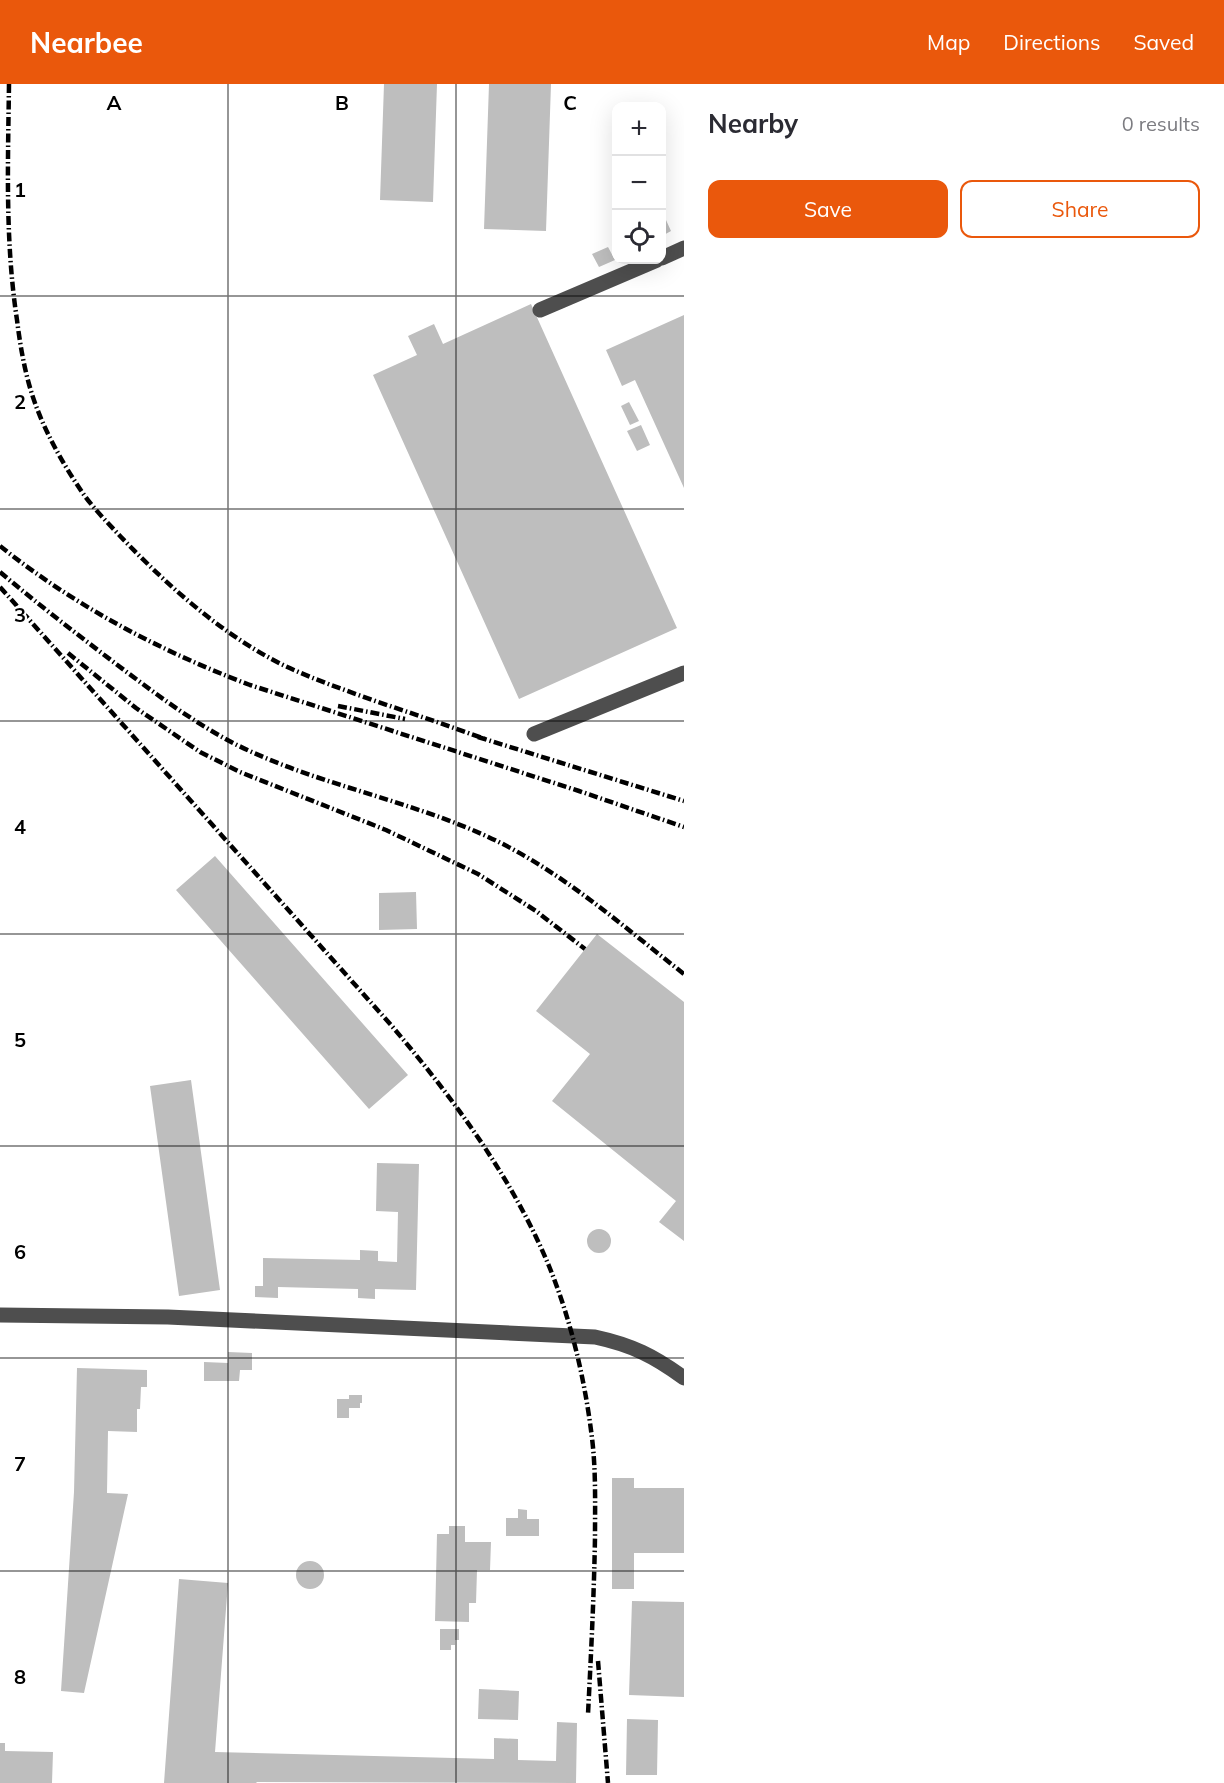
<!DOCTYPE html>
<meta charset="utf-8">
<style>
:root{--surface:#fff;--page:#f2f2f3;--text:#2b2b33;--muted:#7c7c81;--line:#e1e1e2;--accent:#ea580c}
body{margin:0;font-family:Mulish,sans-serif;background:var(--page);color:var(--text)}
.controls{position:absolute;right:18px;top:18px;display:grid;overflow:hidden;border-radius:12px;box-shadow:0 6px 24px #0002}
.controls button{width:54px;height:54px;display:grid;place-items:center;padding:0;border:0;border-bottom:2px solid var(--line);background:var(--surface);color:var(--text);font:30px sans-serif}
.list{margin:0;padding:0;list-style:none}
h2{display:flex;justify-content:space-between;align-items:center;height:78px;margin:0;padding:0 24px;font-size:26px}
h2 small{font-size:20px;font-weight:400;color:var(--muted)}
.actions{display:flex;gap:12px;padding:18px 24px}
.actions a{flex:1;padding:14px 0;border:2px solid var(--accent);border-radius:12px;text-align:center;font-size:21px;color:var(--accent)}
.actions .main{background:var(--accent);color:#fff}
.icon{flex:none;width:33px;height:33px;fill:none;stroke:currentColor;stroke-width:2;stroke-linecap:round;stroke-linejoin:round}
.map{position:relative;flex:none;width:684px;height:1699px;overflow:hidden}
header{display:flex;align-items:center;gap:36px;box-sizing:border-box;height:84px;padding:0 30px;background:var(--accent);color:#fff}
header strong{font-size:28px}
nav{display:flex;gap:33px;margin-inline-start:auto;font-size:21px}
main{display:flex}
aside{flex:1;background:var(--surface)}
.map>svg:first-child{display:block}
.building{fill:#bebebe}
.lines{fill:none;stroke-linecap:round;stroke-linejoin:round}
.minor{stroke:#4e4e4e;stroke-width:15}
.rail{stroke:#000;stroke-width:4.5;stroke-dasharray:9 3 1.5 3;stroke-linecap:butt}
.grid{fill:none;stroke:#000;stroke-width:1.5;stroke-opacity:0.55}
.grid-label{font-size:20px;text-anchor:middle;font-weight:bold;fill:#000;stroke:#fff;stroke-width:4.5;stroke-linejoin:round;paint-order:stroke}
</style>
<header>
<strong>Nearbee</strong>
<nav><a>Map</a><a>Directions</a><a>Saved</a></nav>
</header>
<main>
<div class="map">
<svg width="684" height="1699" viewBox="0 0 684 1699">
<rect width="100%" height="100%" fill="#fff"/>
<!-- building -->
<path class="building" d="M384 0H437L433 118 380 116Z
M489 0H551L546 147 484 145Z
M666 136 671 147 662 152V139Z
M608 163 615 176 599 183 592 170Z
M531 220 677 544 519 615 373 291 417 271 408 252 434 240 443 260Z
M684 231V404L635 296 622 302 606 266Z
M629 318 639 337 630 341 621 322Z
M641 341 650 361 637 367 627 347Z
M215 772 408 991 369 1025 176 806Z
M416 808 417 845 379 846V809Z
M597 850 684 918V1157L659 1138 676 1117 552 1017 590 970 536 927Z
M191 996 220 1206 179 1212 150 1002Z
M377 1079 419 1080 416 1206 375 1205V1215L358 1214V1205L278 1203V1214L255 1213V1202H263V1174L360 1176V1166L378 1167V1177L397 1178 398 1128 376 1127Z
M587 1157a12 12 0 1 1 24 0a12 12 0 1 1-24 0Z
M228 1268 252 1269V1286H240L239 1297H204V1278L228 1279Z
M77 1284 147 1286V1303H141L140 1325H137V1348L108 1347 107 1409 128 1410 84 1609 61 1607 74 1408Z
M349 1311H362V1319H360V1324H349V1334H337V1315H349Z
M612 1394H634V1404H684V1469H634V1505H612Z
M518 1425 527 1426V1435H539V1452H506V1434H518Z
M449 1442H465V1458H491L490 1486H477L476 1519H469V1538L435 1537 437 1450H449Z
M296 1491a14 14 0 1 1 28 0a14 14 0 1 1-28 0Z
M179 1495 228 1499 215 1668 494 1675V1654L518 1655V1676L556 1677 557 1638 577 1639 576 1699 257 1698 256 1699H164Z
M632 1517 684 1518V1613L629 1611Z
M440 1545H459V1556H455V1561H451V1566H440Z
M479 1605 519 1607 518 1636 478 1635Z
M627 1635 658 1636 657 1691H626Z
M0 1659H5V1667L53 1668 52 1699H0Z"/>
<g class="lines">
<!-- minor -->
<path class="minor" d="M662 174 684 164
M540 226 657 176
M534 650 684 589
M0 1231 168 1233 595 1253C632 1261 654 1272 684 1294"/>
<!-- rail -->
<path class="rail" d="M9 0C8 79 5 157 17 236 20 260 24 284 31 307 42 343 61 377 82 408 93 424 108 439 121 453 167 501 220 549 281 580 312 595 345 606 378 618 414 630 449 642 485 655
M0 462C75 522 160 567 250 601L579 707 684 743
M0 488C40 522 82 554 124 586 160 613 196 640 237 661 316 700 404 715 484 751 558 784 620 840 684 890
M0 503 391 941C453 1014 512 1093 549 1182 571 1236 585 1296 592 1354 596 1387 595 1420 595 1453 594 1512 591 1571 588 1630
M68 569 136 624 200 668 240 688 386 746 478 790 536 827 585 865
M338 622 405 635
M478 653 684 717
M598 1577 608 1699"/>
</g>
<!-- grid -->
<path class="grid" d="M228 0V1699M456 0V1699M0 212H684M0 425H684M0 637H684M0 850H684M0 1062H684M0 1274H684M0 1487H684"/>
<g class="grid-label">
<text x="114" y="26">A</text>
<text x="342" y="26">B</text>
<text x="570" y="26">C</text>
<text x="20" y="113">1</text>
<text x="20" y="325">2</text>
<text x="20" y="538">3</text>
<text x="20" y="750">4</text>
<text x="20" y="963">5</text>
<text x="20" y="1175">6</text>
<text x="20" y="1387">7</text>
<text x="20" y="1600">8</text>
</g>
</svg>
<div class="controls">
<button>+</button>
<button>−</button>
<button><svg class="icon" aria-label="locate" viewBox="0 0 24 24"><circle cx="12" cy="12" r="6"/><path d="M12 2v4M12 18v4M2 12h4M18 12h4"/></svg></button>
</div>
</div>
<aside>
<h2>Nearby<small>0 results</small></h2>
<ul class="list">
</ul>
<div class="actions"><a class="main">Save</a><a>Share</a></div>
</aside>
</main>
